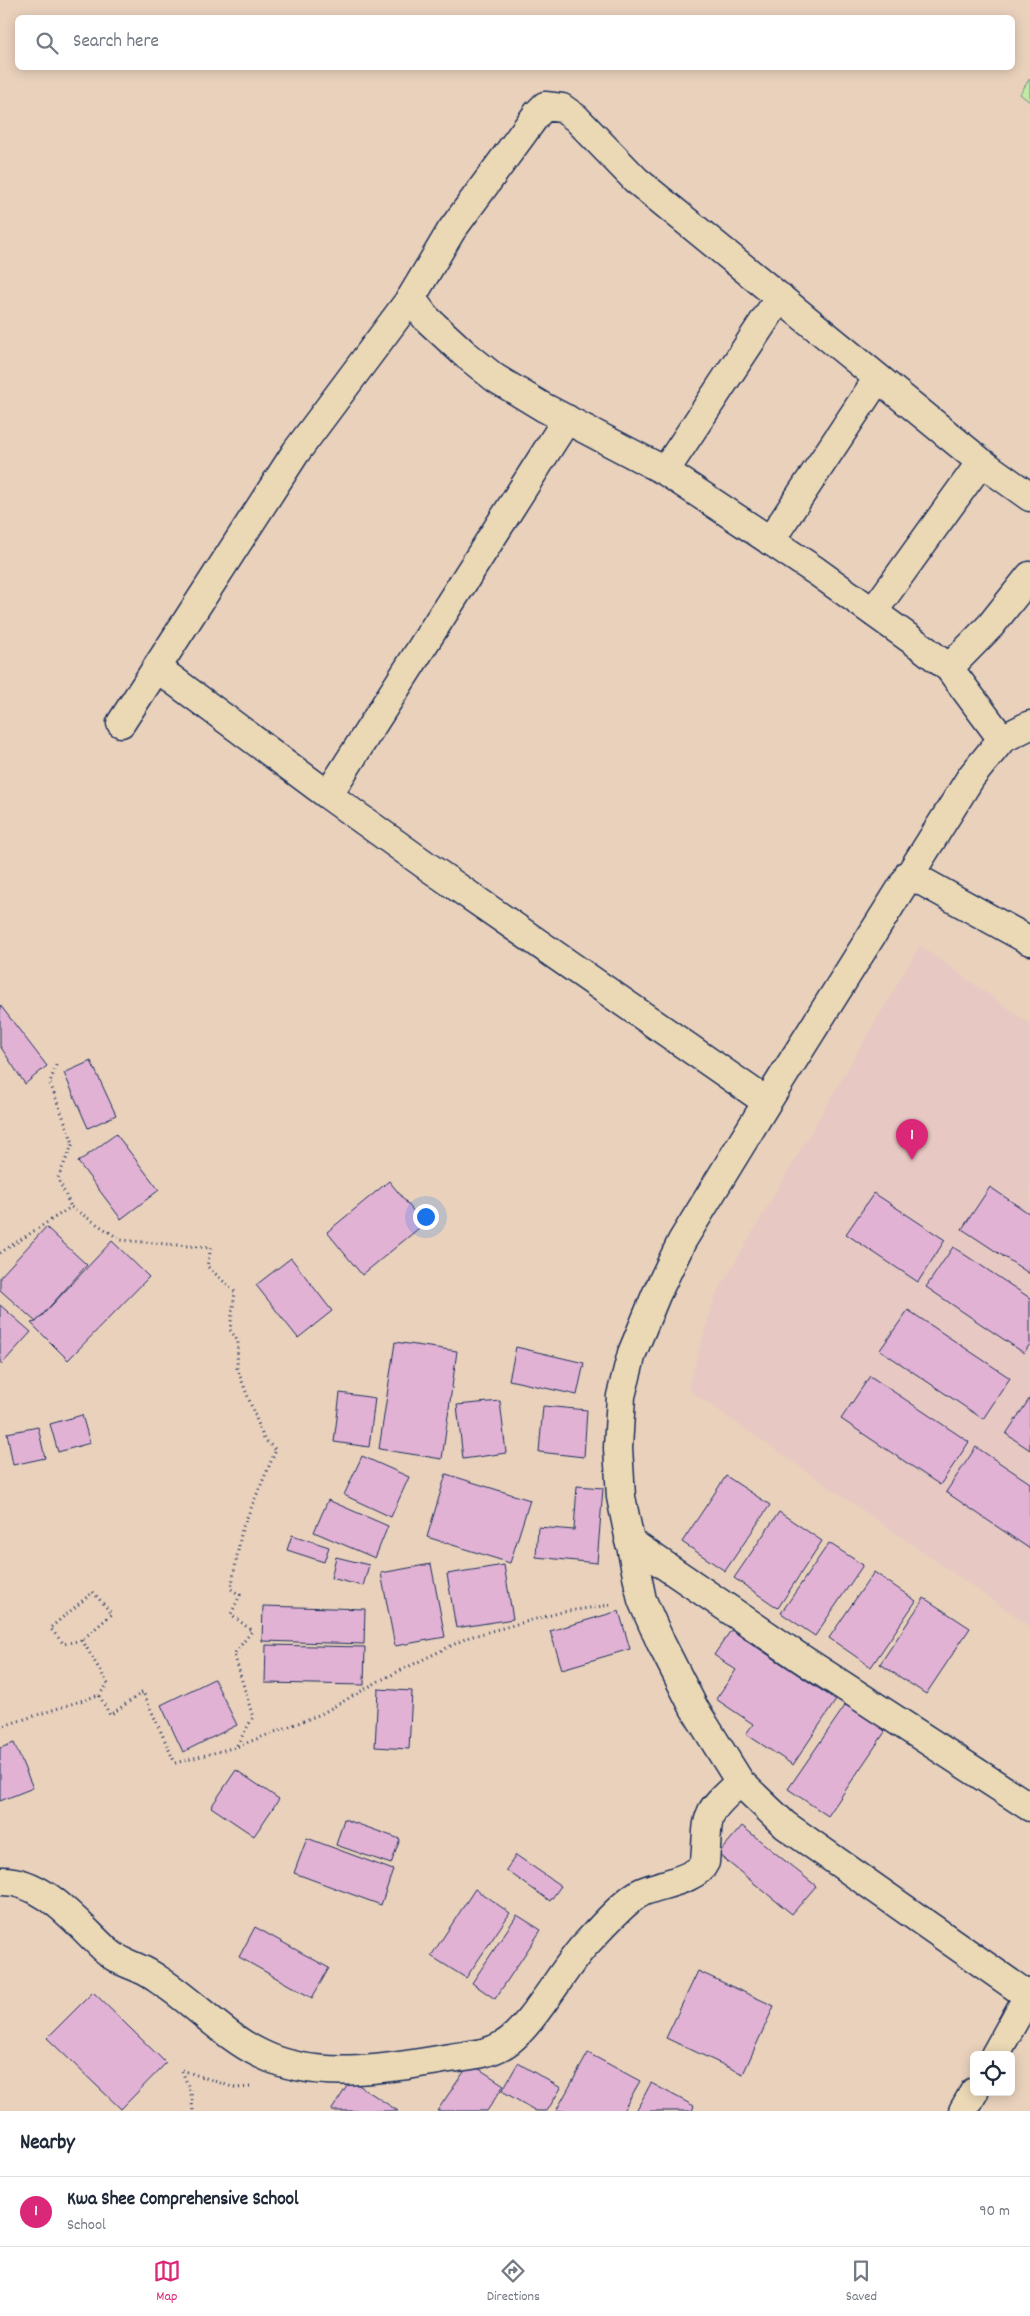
<!DOCTYPE html>
<style>
:root{--surface:#fff;--page:#f6f6f7;--text:#1f2937;--muted:#747a83;--line:#e0e1e3;--accent:#db2777}
body{margin:0;font-family:Dekko,sans-serif;background:var(--page);color:var(--text)}
.controls{position:absolute;right:15px;bottom:15px;display:grid;overflow:hidden;border-radius:8px;box-shadow:0 2px 12px #0003}
.controls button{width:45px;height:45px;display:grid;place-items:center;padding:0;border:0;border-bottom:1px solid var(--line);background:var(--surface);color:var(--text);font:25px sans-serif}
.you{position:absolute;left:425px;top:1216px;width:18px;height:18px;margin:-12px;border:4px solid #fff;border-radius:50%;background:#1a73e8;box-shadow:0 0 0 8px #1a73e833}
.badge{display:grid;place-items:center;width:32px;height:32px;border-radius:50%;background:var(--accent);color:#fff;font-size:16px;font-weight:700}
.pin{position:absolute;translate:-50% -41px;filter:drop-shadow(0 1px 2px #0008)}
.pin::after{content:'';position:absolute;top:26px;width:18px;height:15px;background:inherit;clip-path:polygon(0 0,100% 0,50% 100%)}
.list{margin:0;padding:0;list-style:none}
h2{display:flex;justify-content:space-between;align-items:center;height:65px;margin:0;padding:0 20px;font-size:21px}
h2 small{font-size:16px;font-weight:400;color:var(--muted)}
.list li{display:grid;grid-template-columns:32px 1fr auto;gap:15px;align-items:center;box-sizing:border-box;height:70px;padding:0 20px;border-top:1px solid var(--line)}
.list b{display:block;font-size:19px;white-space:nowrap}
.list p{margin:0;font-size:16px;white-space:nowrap;color:var(--muted)}
.list em{font-size:16px;font-style:normal;color:var(--muted)}
.icon{flex:none;width:28px;height:28px;fill:none;stroke:currentColor;stroke-width:2;stroke-linecap:round;stroke-linejoin:round}
.map{position:relative;flex:none;width:1030px;height:2111px;overflow:hidden}
.search{position:absolute;background:var(--surface);box-shadow:0 2px 12px #0003;left:15px;right:15px;top:15px;height:55px;display:flex;align-items:center;gap:12px;box-sizing:border-box;padding:0 18px;border-radius:8px;color:var(--muted);font-size:19px}
.sheet{height:135px;background:var(--surface)}
nav{display:flex;justify-content:space-around;align-items:center;box-sizing:border-box;height:70px;border-top:1px solid var(--line);background:var(--surface);font-size:14px;color:var(--muted)}
nav a{display:grid;justify-items:center;gap:2px}
nav .on{color:var(--accent)}
.map>svg:first-child{display:block}
.built{fill:#e7c8c3}
.green{fill:#c2eaa5;stroke:#6e8c82}
.building{fill:#e1b2d4;stroke:#1b2f5e}
.lines{fill:none;stroke-linecap:round;stroke-linejoin:round}
.minor-casing{stroke:#1b2f5e;stroke-width:31}
.path{stroke:#1b2f5e;stroke-width:3;stroke-dasharray:1 4;stroke-linecap:butt}
.minor{stroke:#ebd9b6;stroke-width:28}
</style>
<div class="map">
<svg width="1030" height="2111" viewBox="0 0 1030 2111">
<rect width="100%" height="100%" fill="#e9d1bc"/>
<filter id="ink" filterUnits="userSpaceOnUse"><feTurbulence type="fractalNoise" baseFrequency=".02" numOctaves="2"/><feDisplacementMap in="SourceGraphic" scale="10" xChannelSelector="R" yChannelSelector="G"/><feConvolveMatrix kernelMatrix="1 2 1 2 8 2 1 2 1" color-interpolation-filters="sRGB"/></filter>
<g filter="url(#ink)">
<!-- built -->
<path class="built" d="M920 946 1030 1024V1626L688 1389 715 1297Z"/>
<!-- green -->
<path class="green" d="M1030 78V102L1020 94Z"/>
<!-- building -->
<path class="building" d="M0 1005 47 1066 25 1084 0 1046Z
M91 1061 116 1115 88 1128 64 1073Z
M116 1134 159 1190 121 1219 78 1162Z
M389 1181 424 1224 362 1275 327 1232Z
M990 1187 1030 1214V1274L962 1229Z
M874 1193 945 1240 918 1282 846 1234Z
M46 1227 87 1265 36 1322 0 1290V1277Z
M112 1241 149 1277 68 1360 31 1323 36 1322Z
M953 1247 1030 1298V1344L1024 1353 926 1287Z
M291 1258 332 1311 298 1338 256 1285Z
M0 1305 31 1332 2 1364 0 1362Z
M908 1310 1010 1378 983 1419 880 1350Z
M395 1342 457 1351 442 1459 379 1449Z
M516 1347 584 1363 577 1395 509 1380Z
M870 1376 969 1442 940 1485 841 1419Z
M340 1393 375 1398 369 1447 334 1442Z
M1030 1398V1450L1006 1434Z
M500 1401 506 1453 463 1459 457 1405Z
M543 1406 587 1410 584 1457 539 1452Z
M82 1415 90 1443 58 1452 50 1424Z
M38 1427 45 1458 13 1465 7 1433Z
M976 1447 1030 1483V1549L946 1492Z
M362 1456 409 1477 391 1517 344 1495Z
M446 1474 530 1500 510 1563 427 1537Z
M726 1476 770 1505 725 1571 682 1542Z
M577 1486 603 1488 597 1563 536 1557 538 1527 574 1530Z
M328 1500 388 1526 375 1558 314 1532Z
M779 1512 822 1541 778 1608 734 1578Z
M292 1535 329 1547 324 1562 287 1550Z
M829 1543 863 1565 815 1636 781 1613Z
M336 1557 369 1565 363 1586 331 1578Z
M431 1564 445 1637 395 1646 381 1573Z
M504 1565 513 1619 456 1628 447 1574Z
M874 1572 916 1601 871 1667 829 1638Z
M924 1598 970 1628 926 1694 880 1664Z
M263 1606 365 1609 364 1644 262 1641Z
M619 1611 630 1649 562 1669 550 1631Z
M731 1630 836 1700 793 1765 746 1734 753 1724 716 1699 736 1670 714 1655Z
M266 1645 365 1647 364 1685 265 1683Z
M214 1679 237 1725 183 1752 161 1705Z
M378 1689 412 1691 409 1749 375 1747Z
M849 1700 889 1726 828 1816 788 1789Z
M14 1743 33 1788 0 1801V1748Z
M236 1770 279 1799 254 1836 211 1807Z
M344 1819 400 1839 391 1864 336 1845Z
M742 1826 816 1886 792 1914 718 1854Z
M307 1838 393 1870 381 1905 294 1873Z
M516 1855 561 1886 550 1901 506 1870Z
M475 1889 510 1913 466 1978 431 1956Z
M517 1915 541 1930 495 1999 472 1983Z
M255 1927 329 1968 312 1998 239 1957Z
M698 1971 774 2006 743 2074 666 2038Z
M93 1992 166 2063 121 2109 47 2038Z
M588 2053 640 2081 623 2111H556Z
M470 2063 504 2085 487 2111H437Z
M518 2063 561 2088 547 2111H536L502 2091Z
M351 2080 398 2111H331Z
M651 2083 694 2106 692 2111H636Z"/>
<g class="lines">
<!-- minor casing -->
<g class="minor-casing">
<path id="minor" d="M567 419 328 795 427 866 767 1102
M665 471 780 297
M770 541 878 378
M873 612 981 462
M157 668 328 795
M949 668 991 625 1030 576
M121 723 296 452 411 298
M1030 725 1002 739 971 777 767 1102 682 1241 656 1295 632 1353 621 1396 618 1448 621 1497 642 1600 661 1643 694 1708 740 1782 785 1825 1030 1997
M1002 739 949 668 923 648 816 571 665 471 543 407 495 378 465 354 426 318 411 298 451 231 537 114 545 106 562 108 576 118 636 180 981 462 1030 497
M909 874 1030 941
M629 1541 799 1657 1030 1807
M0 1881C44 1879 78 1925 107 1951 117 1961 128 1963 140 1969 148 1972 155 1977 162 1982 196 2004 225 2037 261 2054 318 2082 390 2068 450 2058 468 2055 486 2055 503 2045 529 2031 561 1972 583 1947 596 1933 626 1899 642 1892 660 1884 697 1880 705 1862 709 1813 702 1816 740 1782
M995 2055 1028 1996
M963 2111 974 2092"/>
</g>
<!-- path -->
<path class="path" d="M56 1065 50 1083 73 1143 58 1178 71 1207
M0 1253 71 1207 121 1240 211 1248 207 1266 235 1292 230 1330 238 1341 237 1368 264 1439 276 1450 242 1529 231 1589 240 1595 231 1614 252 1631 234 1654 253 1717 236 1747
M93 1592 112 1614 82 1640 64 1644 50 1628Z
M82 1640 108 1684 99 1695
M0 1727 99 1695 110 1715 143 1692 175 1763 236 1747 321 1714 379 1681 469 1637 562 1612 610 1605
M182 2070 235 2088 251 2087
M182 2071 191 2093 193 2111"/>
<!-- minor -->
<use href="#minor" class="minor"/>
</g>
</g>
</svg>
<div class="controls">
<button><svg class="icon" aria-label="locate" viewBox="0 0 24 24"><circle cx="12" cy="12" r="6"/><path d="M12 2v4M12 18v4M2 12h4M18 12h4"/></svg></button>
</div>
<div class="you"></div>
<div class="pin badge" style="left:912px;top:1160px">1</div>
<div class="search"><svg class="icon" aria-label="search" viewBox="0 0 24 24"><circle cx="10" cy="10" r="6"/><path d="M15 15l6 6"/></svg>Search here</div>
</div>
<section class="sheet">
<h2>Nearby<small></small></h2>
<ul class="list">
<li><span class="badge">1</span><div><b>Kwa Shee Comprehensive School</b><p>School</p></div><em>90 m</em></li>
</ul>
</section>
<nav>
<a class="on"><svg class="icon" aria-label="map" viewBox="0 0 24 24"><path d="M3 6l6-2 6 2 6-2v14l-6 2-6-2-6 2zM9 4v14M15 6v14"/></svg>Map</a>
<a><svg class="icon" aria-label="directions" viewBox="0 0 24 24"><path d="M12 3l9 9-9 9-9-9zM9 14v-3h6M13 9l2 2-2 2"/></svg>Directions</a>
<a><svg class="icon" aria-label="saved" viewBox="0 0 24 24"><path d="M7 4h10v16l-5-4-5 4z"/></svg>Saved</a>
</nav>
